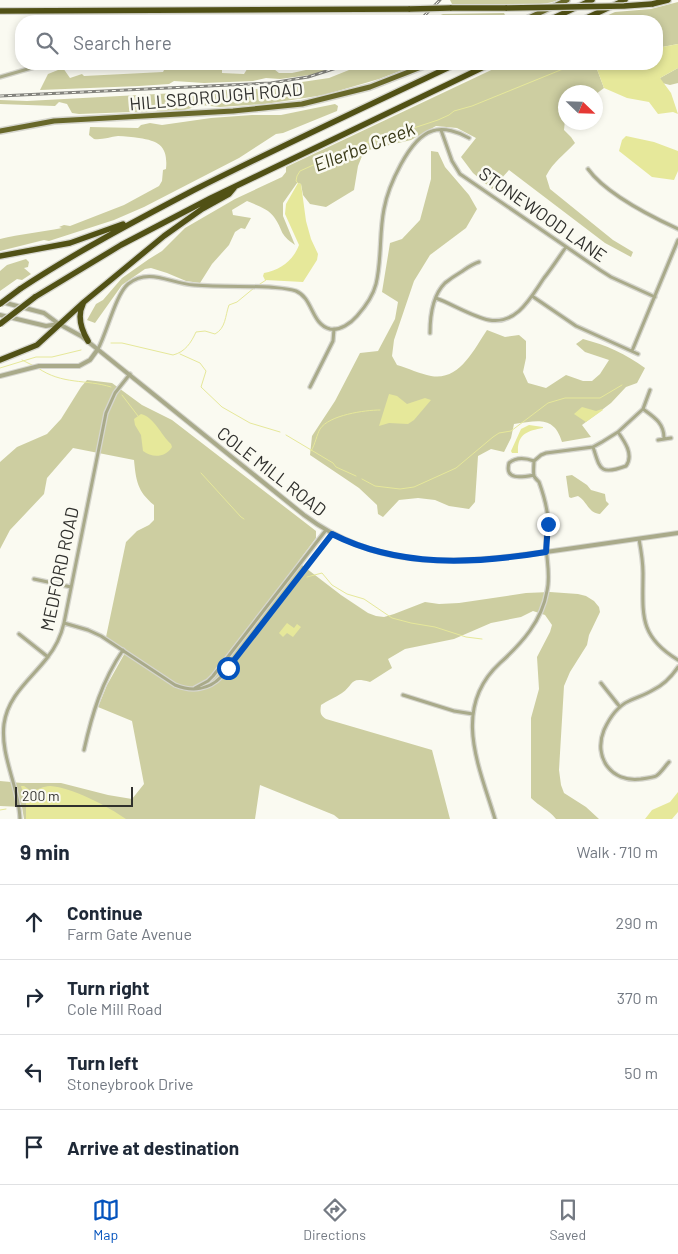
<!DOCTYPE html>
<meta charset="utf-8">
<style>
:root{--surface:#fff;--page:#f2f2f3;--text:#1f2937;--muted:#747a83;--line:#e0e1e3;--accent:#0453bd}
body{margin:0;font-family:Barlow,sans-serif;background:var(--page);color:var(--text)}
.compass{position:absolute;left:558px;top:85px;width:45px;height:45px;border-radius:50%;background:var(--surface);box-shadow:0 2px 8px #0003;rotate:113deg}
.scale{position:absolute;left:15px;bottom:12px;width:118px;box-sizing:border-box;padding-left:5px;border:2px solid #30302d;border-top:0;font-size:14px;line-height:18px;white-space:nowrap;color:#30302d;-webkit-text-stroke:4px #fafaf1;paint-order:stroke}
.stop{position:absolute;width:15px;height:15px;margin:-11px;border:4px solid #0453bd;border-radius:50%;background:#fff}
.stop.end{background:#0453bd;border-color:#fff;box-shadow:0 1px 5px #0008}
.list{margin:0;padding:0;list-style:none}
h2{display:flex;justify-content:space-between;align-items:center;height:65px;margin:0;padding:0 20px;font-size:21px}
h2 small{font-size:16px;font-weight:400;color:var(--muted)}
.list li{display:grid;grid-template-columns:32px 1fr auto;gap:15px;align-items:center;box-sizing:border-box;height:75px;padding:0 20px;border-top:1px solid var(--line)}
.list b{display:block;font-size:19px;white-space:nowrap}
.list p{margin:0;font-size:16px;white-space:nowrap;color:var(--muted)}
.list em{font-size:16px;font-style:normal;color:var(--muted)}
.icon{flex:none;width:28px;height:28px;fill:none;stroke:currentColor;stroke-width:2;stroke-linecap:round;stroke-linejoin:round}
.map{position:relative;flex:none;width:678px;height:819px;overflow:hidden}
.search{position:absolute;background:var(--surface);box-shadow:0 2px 8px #0003;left:15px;right:15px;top:15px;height:55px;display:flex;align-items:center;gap:12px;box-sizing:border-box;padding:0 18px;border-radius:20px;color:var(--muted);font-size:19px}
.sheet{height:365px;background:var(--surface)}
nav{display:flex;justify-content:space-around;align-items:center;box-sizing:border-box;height:70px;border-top:1px solid var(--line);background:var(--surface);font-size:14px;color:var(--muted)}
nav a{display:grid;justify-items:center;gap:2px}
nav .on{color:var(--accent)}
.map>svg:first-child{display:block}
.green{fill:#cdcea1}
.water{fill:#e6e89a}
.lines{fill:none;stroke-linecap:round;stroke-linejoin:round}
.stream{stroke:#e6e89a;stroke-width:1}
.minor-casing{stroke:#d6d6ce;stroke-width:5.5}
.tertiary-casing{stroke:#d6d6ce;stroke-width:6}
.primary-casing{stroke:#d6d6ce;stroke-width:8}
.motorway-casing{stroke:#d6d6ce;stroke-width:8}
.minor{stroke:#a9aa8a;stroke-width:3}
.tertiary{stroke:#a9aa8a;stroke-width:4}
.primary{stroke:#68682a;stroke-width:5}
.motorway{stroke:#515115;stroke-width:5.5}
.rail-casing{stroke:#83837d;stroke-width:3}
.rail{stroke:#fafaf1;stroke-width:1;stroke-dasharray:4;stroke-linecap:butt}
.motorway-bridge-casing{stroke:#d6d6ce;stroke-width:8;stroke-linecap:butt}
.motorway-bridge{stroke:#515115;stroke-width:5.5}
.route{stroke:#0453bd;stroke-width:6}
.labels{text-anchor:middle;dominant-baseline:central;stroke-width:5;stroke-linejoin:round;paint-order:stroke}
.street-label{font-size:18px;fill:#30302d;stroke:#fafaf1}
.water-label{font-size:19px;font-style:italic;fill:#3a3a18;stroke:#fafaf1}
</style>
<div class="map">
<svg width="678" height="819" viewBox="0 0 678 819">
<rect width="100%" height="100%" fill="#fafaf1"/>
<!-- green -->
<path class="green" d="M450 0H558C539 9 476 4 452 4Z
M678 2V44L657 48V21H595L615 12 651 9Z
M504 13 508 21H426L443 14Z
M415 15 417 16 414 21H222L225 18 251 21 262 17Z
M160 64H199L214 69 227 64H236V67L222 69V73L244 74 249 66 261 64 270 66 279 73H292L315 68 321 64H340L317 74 280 79 266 78 253 81 204 83 174 81 169 84 139 86 40 90 48 74 63 68 70 78 82 74 84 76 163 72 164 70Z
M364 64H418L379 79 324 95 265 104 220 107 201 105 185 110 79 114 72 113 67 104 59 102 55 106 0 104V100L27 101 176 93 192 95 197 92 222 90 280 88 295 83 329 78Z
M504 64H595L604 88 596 94V92H566L565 120 564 130 571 137 575 143C563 156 554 161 546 176L550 189 613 240 633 252 631 257 605 243 509 170 492 189 473 173 461 157 476 138 457 128 436 126 411 140 364 151 358 166 354 190 326 207 310 204 303 195 301 184 297 183 283 203V216L295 245C278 233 284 231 274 217 269 209 256 205 247 201L232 210 233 215 251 218 245 229 241 228 235 232 229 245 212 264 200 283 186 281 167 273 151 268 145 269 122 285 95 323 87 320 96 304 103 300 122 278 149 259 162 251 185 228 235 199 282 177 286 172V167Z
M678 68V83L670 85 662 83 660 78Z
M335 104 338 106 337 111 283 133 276 134 239 158 144 207 114 220 49 241 44 240 0 251V239C20 234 41 232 62 228L59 227 64 225 70 226 124 205 159 186 162 181 163 170 166 169C168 147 160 141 139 138 132 137 125 136 118 136 110 137 102 140 94 139L89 135 90 127 138 128 141 125 150 123 162 125 211 118 252 115H281Z
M431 151 438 152 445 167 469 195 477 209 466 228 430 255 414 281 394 340 392 356 397 365C408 368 420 374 431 376 459 381 473 351 487 330L505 337 519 335 526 341V358L523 372 528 383 546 388 566 375 583 381H592L600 374 609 360 585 352 576 344 583 339C606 345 626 354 645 368L637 383 626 387 611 403 582 425 591 437 562 442C554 415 537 421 514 424L511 438 504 452 491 449 478 456 475 502 469 509 449 506 435 500 418 498 399 500 383 517 378 514 377 505 359 488 310 455 312 436 335 401 360 353 378 351 395 319 398 302 382 292 390 243 402 239 420 220 431 179Z
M26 259 29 262 28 267 24 268 31 274 22 280 17 279 0 291V271L7 265Z
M87 380 112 383 142 405 172 420 316 531V538L298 562 341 595 368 613 376 616 384 617 394 614 425 602 439 604 459 603 526 593 550 592 578 594 586 596 594 601 599 607 600 612 589 635 587 645 570 672 564 686 559 770 561 785 564 793 586 807 599 819H556C549 810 539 806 531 798V718L539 689 537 657 550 632 552 625 545 615 533 611 521 617 491 623 454 639 405 649 388 659 392 668 370 682C349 676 354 685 342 693 335 698 328 700 321 705 320 712 320 715 326 719L432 750 450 819H339L334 815 260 785 255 819H24L22 807 0 806V781L22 783H61L108 795 132 799 144 784 132 721 98 707 107 685 126 651 106 637 126 542 137 531 149 525 154 520V505C137 491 136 480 134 460L73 448 47 478 44 494 10 530 0 549V462L17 447 47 434 61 419 81 387Z
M572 475 587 485 591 490 605 494 606 501 609 504 600 514C588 513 587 501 578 496L571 498 569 497 566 476Z"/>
<!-- water -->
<path class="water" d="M678 44V68L660 78 671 93 678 114 673 112 658 114 649 102 627 98 604 88 595 64H657V48Z
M626 136 654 142 678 151V171L674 180 652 177 619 151 622 140Z
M298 183 301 184 306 221 311 239 318 254 317 260 303 282 265 280 263 276 264 273C280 270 293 261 299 245L285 214 286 204Z
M389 394 397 396 407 404 425 398 431 400 414 420 408 424 389 423 379 426Z
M582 407 596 411 602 409 603 410 586 422 574 414Z
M141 414C154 417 161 435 171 444L172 447C165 458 152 458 143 451L141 435 135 425 134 419Z
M529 425 543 427V428C527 431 517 434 518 453H512L511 451 521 429Z
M287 623 294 628 297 624 301 627 293 637 287 633 283 637 279 633Z
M21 786H24L31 791C38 790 43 786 50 786 72 787 109 807 126 819H26V803Z
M678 792V812L672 819H645L652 810 670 802Z"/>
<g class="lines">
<!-- stream -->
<path class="stream" d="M298 183 296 181 297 176 300 171 360 144 377 140 438 120 449 115 454 111 472 106 563 69 589 67 598 69
M257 286 266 280
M111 343H122L173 355C185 352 191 343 196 332L205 331 215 334C226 328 225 316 229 305L237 302 254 288
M180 354 200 363 206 371 201 387 222 407 250 423 280 432
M22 360 34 366
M0 368 36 357H52L81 350
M38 368C62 385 86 379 111 387
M122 395 138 416
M286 435 333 463 336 467 356 476
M311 451C315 445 317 434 320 429 329 415 365 410 380 410
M201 473 241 517 244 519
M362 479 375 486 400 489 414 487 456 468 493 437 499 433 511 431 548 403 565 398H600L622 385
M307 577 322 573 332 585 347 594 364 599 392 618 411 623 435 627 466 637 482 639
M0 810 6 809"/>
<!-- minor casing -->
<g class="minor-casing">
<path id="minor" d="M0 77 45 64
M441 130 452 161 460 174 600 270 611 277 655 297
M588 169C606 194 650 216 678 229
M532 296 576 326 638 354
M436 298C452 304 473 317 489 320 517 325 531 297 544 278 552 268 559 257 566 247
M430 333C430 317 433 295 445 283 450 279 456 275 461 272 467 268 472 264 479 262
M98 349C107 332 116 294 128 284 149 267 171 284 194 285 219 287 244 286 269 287 278 288 287 288 296 291 313 298 311 324 330 329 340 331 351 323 357 316 365 307 373 296 376 284 382 259 379 234 384 209 388 187 409 138 432 131 444 127 459 132 469 138
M632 351 678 240
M310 387 333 341 334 329
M643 409C654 417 664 423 664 438
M658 440 671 438
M593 447C600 468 599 476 626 466 634 455 625 442 618 432
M534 461 541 455 546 453 593 447 602 442 618 432 643 409 650 390
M534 475C523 477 504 481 509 463 516 457 526 458 534 461
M639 539C641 550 643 561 643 573 643 614 638 636 678 660
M34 579 71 587
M64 623 88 630 101 636 175 685C192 692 209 690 222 676L332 534
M19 634 48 657
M601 683 620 707
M195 688 208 681 213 676 326 530
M403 695 454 711 473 714
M84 750C92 714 102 681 123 650
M669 762C665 766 661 773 656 776 652 778 645 778 641 779 611 783 593 757 604 730 609 719 618 706 629 701 637 697 645 695 653 690 663 685 672 676 678 667
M20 819C19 787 0 756 4 724 8 695 31 679 47 658 56 647 61 636 64 623L106 413 115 393 130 374
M495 819C479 766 451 708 500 663 522 643 542 621 547 591 551 575 546 558 546 542 546 534 549 527 548 519 547 507 543 493 539 482 537 480 535 478 534 476 533 472 534 465 534 461"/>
</g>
<!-- tertiary casing -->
<g class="tertiary-casing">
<path id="tertiary" d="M2 302 44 313 59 324 81 336 304 515C380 572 457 564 546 552 590 546 634 539 678 533
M0 315 46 326 59 324
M0 376 39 366H79L90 360 98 349"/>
</g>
<!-- primary casing -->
<g class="primary-casing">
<path id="primary" d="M522 21 567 0
M0 131 54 121 233 111 302 104 370 87 429 64"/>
</g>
<!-- motorway casing -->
<g class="motorway-casing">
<path id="motorway" d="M652 4 668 0
M450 8H507
M0 11 410 9
M547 21 592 0
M580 21 625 0
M0 256 70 243 123 224
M20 289C76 252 135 221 194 190 281 146 369 105 456 64
M35 297 121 245 211 198 490 64
M83 304C77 316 81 329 88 341
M0 360 37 345 84 302 164 236 202 209 229 194 234 188"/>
</g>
<!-- minor -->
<use href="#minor" class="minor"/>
<!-- tertiary -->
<use href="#tertiary" class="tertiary"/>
<!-- primary -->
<use href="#primary" class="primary"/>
<!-- motorway -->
<use href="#motorway" class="motorway"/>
<!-- rail casing -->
<g class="rail-casing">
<path id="rail" d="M419 21 440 0
M0 96 271 83 308 77 349 64"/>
</g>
<!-- rail -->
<use href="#rail" class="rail"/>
<!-- motorway-bridge casing -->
<g class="motorway-bridge-casing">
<path id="motorway-bridge" d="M507 8 624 6 652 4
M410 9 450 8
M0 304 20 289
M0 324 35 297"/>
</g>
<!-- motorway-bridge -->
<use href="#motorway-bridge" class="motorway-bridge"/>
</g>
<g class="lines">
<!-- route -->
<path class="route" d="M228 668 332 534C399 568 474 564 546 552L548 524"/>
</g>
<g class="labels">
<!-- street labels -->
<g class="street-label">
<text transform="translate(216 96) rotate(-5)">HILLSBOROUGH ROAD</text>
<text transform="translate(543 214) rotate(35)">STONEWOOD LANE</text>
<text transform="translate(272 471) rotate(38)">COLE MILL ROAD</text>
<text transform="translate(59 569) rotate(-78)">MEDFORD ROAD</text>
</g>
<!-- water labels -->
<g class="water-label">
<text transform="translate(364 146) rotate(-21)">Ellerbe Creek</text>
</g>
</g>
</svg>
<svg class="compass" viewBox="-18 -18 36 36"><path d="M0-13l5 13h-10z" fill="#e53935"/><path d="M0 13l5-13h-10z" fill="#747a83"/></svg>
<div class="scale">200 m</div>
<div class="stop" style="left:228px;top:668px"></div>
<div class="stop end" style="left:548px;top:524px"></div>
<div class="search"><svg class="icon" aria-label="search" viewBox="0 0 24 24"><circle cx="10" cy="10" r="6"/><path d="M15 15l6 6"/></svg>Search here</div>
</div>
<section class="sheet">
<h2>9 min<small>Walk · 710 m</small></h2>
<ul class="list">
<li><svg class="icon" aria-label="ahead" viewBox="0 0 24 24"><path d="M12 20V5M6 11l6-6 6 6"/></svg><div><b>Continue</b><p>Farm Gate Avenue</p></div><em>290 m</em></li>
<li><svg class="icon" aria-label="right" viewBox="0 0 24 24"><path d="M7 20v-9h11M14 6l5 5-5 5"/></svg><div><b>Turn right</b><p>Cole Mill Road</p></div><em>370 m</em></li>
<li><svg class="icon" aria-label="left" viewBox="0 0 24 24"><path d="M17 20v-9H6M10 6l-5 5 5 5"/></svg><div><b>Turn left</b><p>Stoneybrook Drive</p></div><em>50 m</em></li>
<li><svg class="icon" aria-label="arrive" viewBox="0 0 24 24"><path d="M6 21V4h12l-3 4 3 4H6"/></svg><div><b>Arrive at destination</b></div></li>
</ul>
</section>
<nav>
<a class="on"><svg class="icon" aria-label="map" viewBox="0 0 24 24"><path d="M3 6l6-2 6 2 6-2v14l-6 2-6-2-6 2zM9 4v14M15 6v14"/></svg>Map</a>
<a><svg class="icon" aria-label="directions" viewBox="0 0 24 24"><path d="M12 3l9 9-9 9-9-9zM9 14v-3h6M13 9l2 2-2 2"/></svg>Directions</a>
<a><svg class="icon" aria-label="saved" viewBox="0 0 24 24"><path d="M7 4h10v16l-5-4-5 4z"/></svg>Saved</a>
</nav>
